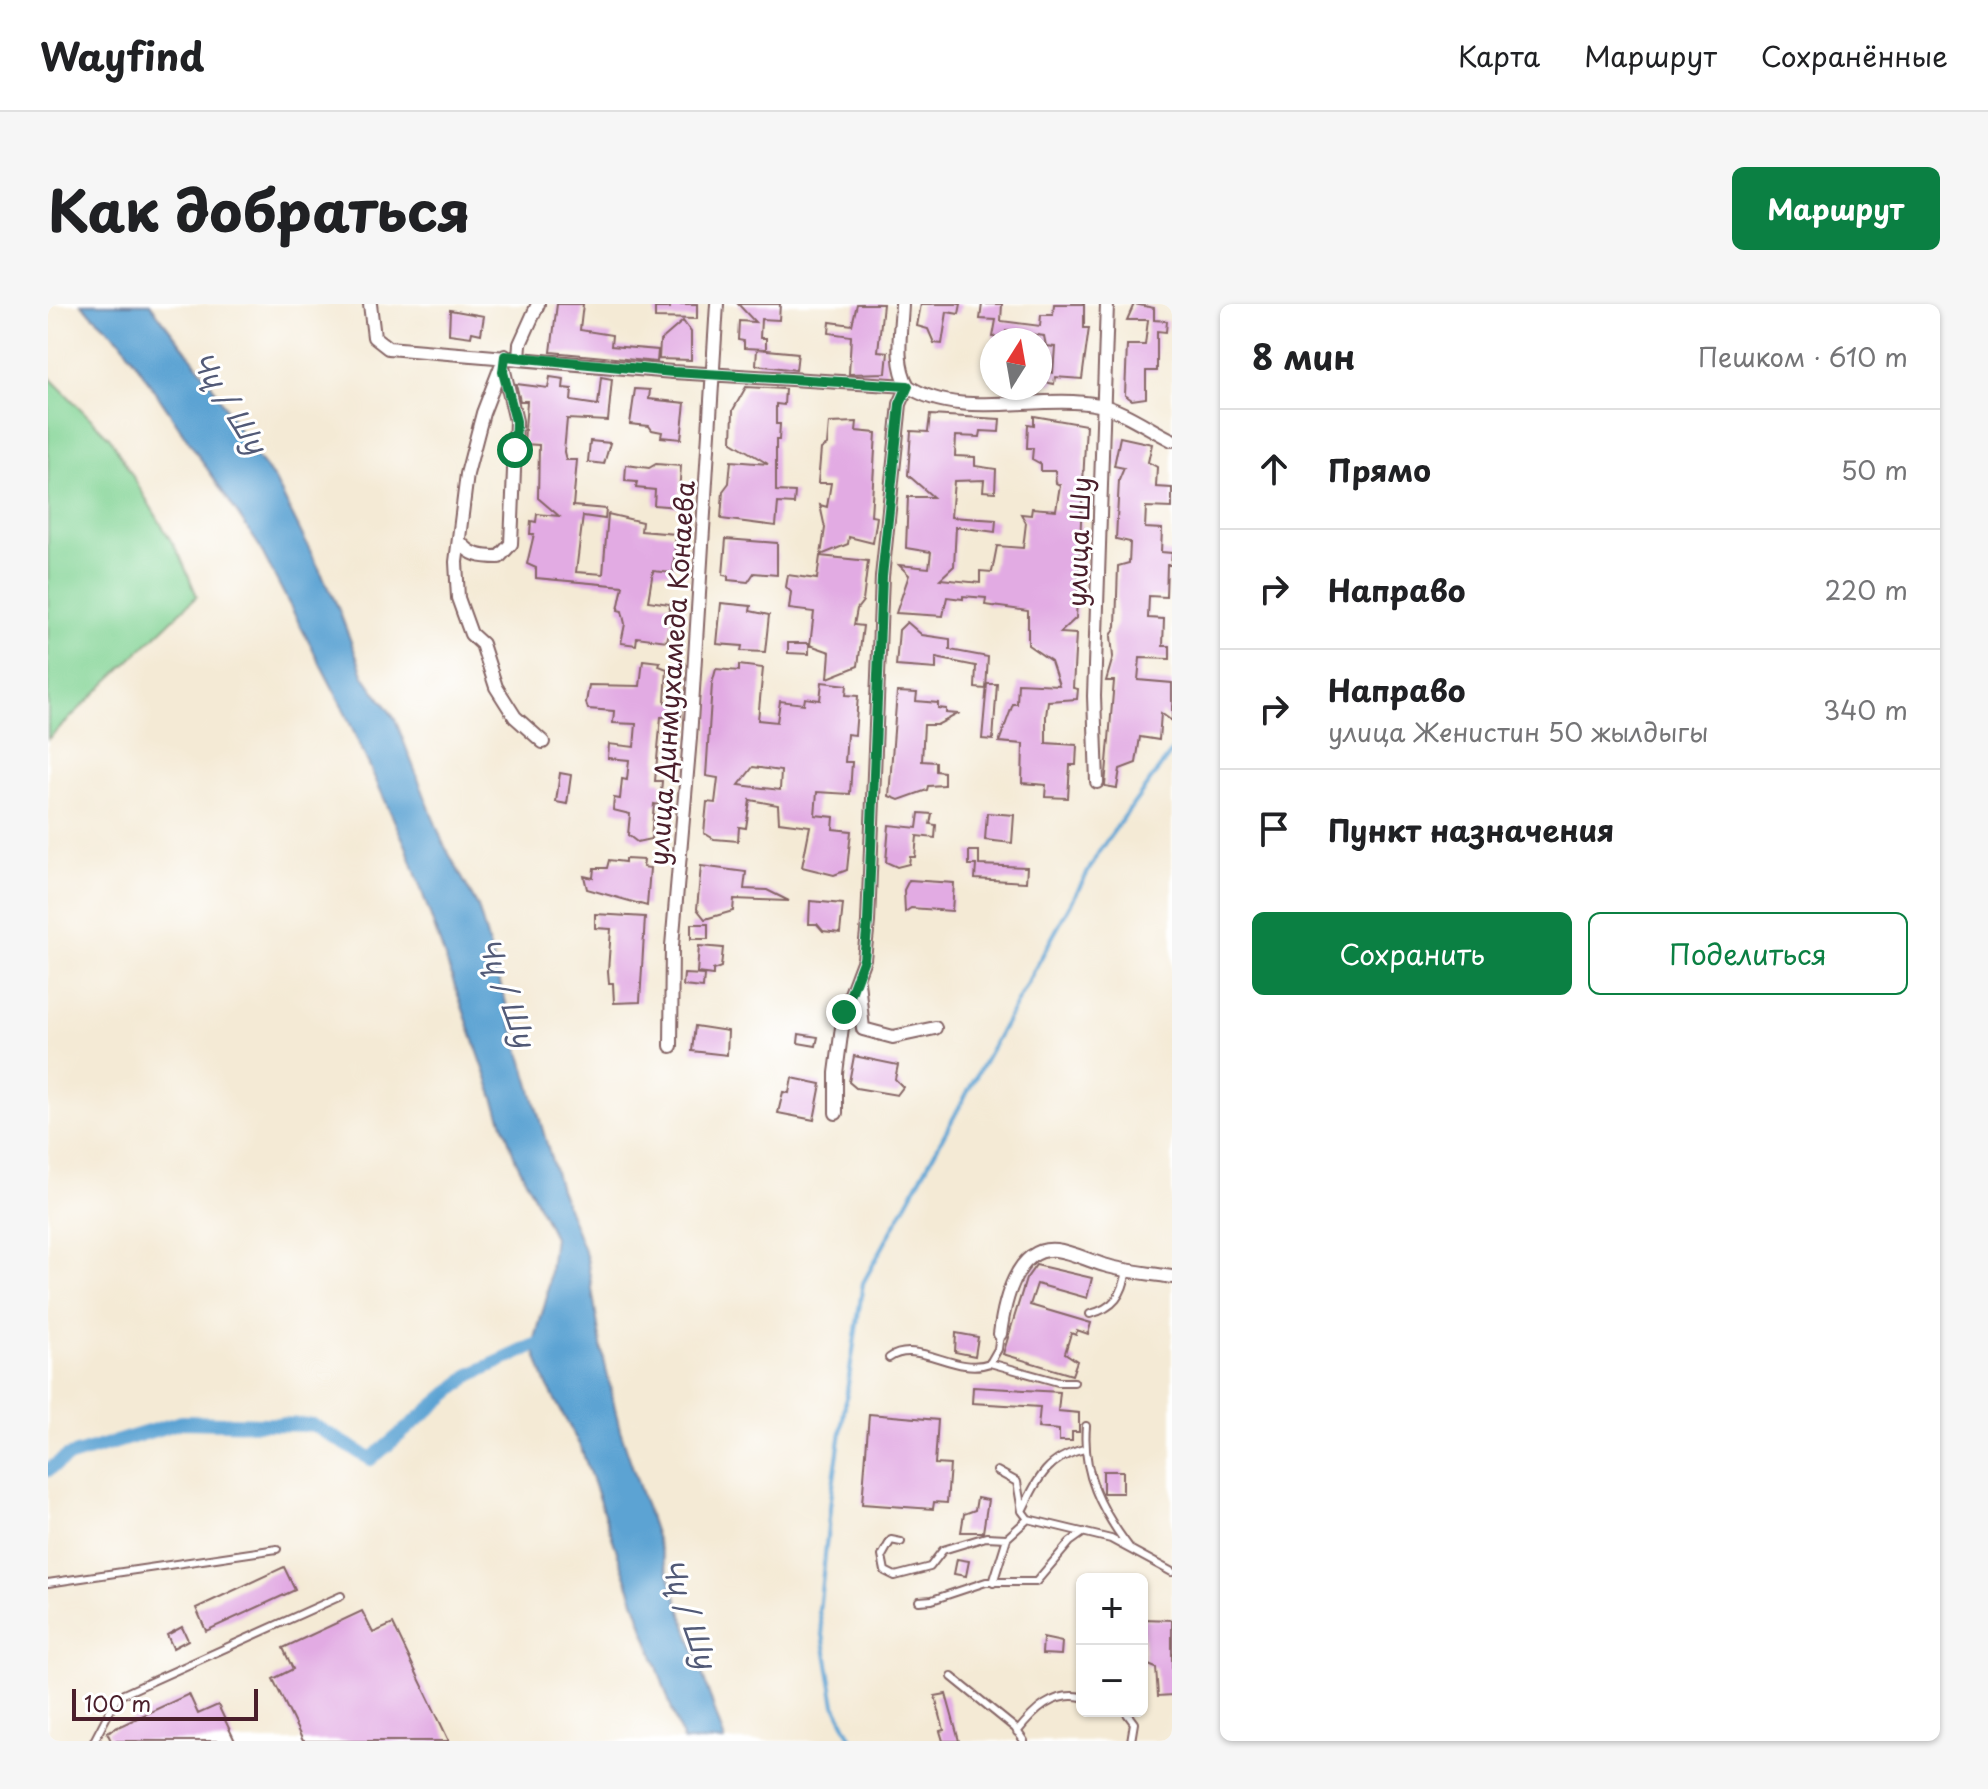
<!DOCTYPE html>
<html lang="ru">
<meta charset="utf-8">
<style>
:root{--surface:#fff;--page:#f6f6f6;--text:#202124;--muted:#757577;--line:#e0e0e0;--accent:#0b8043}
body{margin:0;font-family:"Playpen Sans",sans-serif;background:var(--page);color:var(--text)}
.controls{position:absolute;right:24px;bottom:24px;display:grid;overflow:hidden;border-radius:12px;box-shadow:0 2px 6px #0004}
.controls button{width:72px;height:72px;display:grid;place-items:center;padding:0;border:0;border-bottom:2px solid var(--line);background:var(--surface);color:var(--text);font:40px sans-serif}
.compass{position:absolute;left:932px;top:24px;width:72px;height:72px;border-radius:50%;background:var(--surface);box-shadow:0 2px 6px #0004;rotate:11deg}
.scale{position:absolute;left:24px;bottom:20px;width:186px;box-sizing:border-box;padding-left:8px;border:4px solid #4a1f2b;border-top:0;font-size:22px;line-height:28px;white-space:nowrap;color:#4a1f2b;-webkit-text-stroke:6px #fff;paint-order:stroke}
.stop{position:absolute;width:24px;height:24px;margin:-18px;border:6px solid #0b8043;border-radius:50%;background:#fff}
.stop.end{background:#0b8043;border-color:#fff;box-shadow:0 2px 8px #0008}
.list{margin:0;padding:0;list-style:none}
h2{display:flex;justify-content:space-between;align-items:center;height:104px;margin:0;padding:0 32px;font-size:34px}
h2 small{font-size:26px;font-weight:400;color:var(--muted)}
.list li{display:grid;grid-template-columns:52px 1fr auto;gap:24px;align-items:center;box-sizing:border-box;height:120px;padding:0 32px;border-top:2px solid var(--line)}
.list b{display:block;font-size:30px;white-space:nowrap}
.list p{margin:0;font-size:26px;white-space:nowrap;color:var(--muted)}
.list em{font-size:26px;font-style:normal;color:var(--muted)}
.actions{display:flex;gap:16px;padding:24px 32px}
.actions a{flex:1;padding:18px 0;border:2px solid var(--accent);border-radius:12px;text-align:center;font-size:28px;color:var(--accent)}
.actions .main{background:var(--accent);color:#fff}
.icon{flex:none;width:44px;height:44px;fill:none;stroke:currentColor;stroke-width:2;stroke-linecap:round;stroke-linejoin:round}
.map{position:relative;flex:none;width:1124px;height:1437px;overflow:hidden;border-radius:12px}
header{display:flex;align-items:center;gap:48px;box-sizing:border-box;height:112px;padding:0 40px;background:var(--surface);border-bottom:2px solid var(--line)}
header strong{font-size:38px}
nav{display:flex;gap:44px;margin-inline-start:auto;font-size:28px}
.intro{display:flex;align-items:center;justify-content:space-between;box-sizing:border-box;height:192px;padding:0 48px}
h1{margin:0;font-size:56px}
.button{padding:20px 36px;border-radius:12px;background:var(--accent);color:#fff;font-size:28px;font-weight:700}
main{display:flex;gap:48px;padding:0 48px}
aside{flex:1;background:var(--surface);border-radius:12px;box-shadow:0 2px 6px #0004}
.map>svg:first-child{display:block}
.green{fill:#83d495;stroke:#667a60;stroke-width:2}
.water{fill:#5ca3d3;stroke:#53617f;stroke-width:2}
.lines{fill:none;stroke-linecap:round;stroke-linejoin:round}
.stream{stroke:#5ca3d3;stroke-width:4}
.canal{stroke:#5ca3d3;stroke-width:14}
.building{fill:#e2abe3;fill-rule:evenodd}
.service-casing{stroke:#866666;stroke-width:10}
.minor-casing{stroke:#866666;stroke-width:16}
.service{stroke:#fff;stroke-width:6}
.minor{stroke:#fff;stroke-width:12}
.route{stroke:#0b8043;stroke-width:10}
.labels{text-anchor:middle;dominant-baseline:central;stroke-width:6;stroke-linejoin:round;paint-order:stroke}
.street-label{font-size:26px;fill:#4a1f2b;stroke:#fff}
.water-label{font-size:28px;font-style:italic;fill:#525a77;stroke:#fff}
</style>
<header>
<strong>Wayfind</strong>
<nav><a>Карта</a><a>Маршрут</a><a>Сохранённые</a></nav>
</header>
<div class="intro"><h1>Как добраться</h1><a class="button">Маршрут</a></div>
<main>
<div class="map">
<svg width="1124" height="1437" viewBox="0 0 1124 1437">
<rect width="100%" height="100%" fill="#fff"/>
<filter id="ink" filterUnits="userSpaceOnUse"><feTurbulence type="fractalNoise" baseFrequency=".0125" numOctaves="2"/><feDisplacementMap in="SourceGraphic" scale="16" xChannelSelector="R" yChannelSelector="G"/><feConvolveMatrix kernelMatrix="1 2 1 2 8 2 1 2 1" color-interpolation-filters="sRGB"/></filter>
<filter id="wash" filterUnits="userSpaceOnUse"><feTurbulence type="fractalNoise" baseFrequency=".006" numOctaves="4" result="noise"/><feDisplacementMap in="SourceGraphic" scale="32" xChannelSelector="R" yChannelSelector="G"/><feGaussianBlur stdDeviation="1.8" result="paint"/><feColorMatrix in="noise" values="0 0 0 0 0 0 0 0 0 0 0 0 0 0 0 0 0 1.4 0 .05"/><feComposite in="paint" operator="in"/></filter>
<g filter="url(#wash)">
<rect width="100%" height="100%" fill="#f4ead5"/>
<!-- green -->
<path class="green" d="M0 72 62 134 132 252 149 292 0 435Z"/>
<!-- water -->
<path class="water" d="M33 0H102L161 76 202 145 227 176 289 301 316 372 347 415 395 539 430 603 512 885 539 954 554 1047 572 1126 677 1437H635L533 1144 498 1079 485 1042 499 992 506 933 467 854 358 542 293 400 210 240 73 37Z"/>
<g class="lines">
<!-- stream -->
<path class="stream" d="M805 1437 787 1401 771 1307 783 1195 815 979 1052 546 1124 447"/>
<!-- canal -->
<path class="canal" d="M0 1166 19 1153 133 1118 265 1121 323 1155 422 1071 503 1034"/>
</g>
<g id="blocks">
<!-- building -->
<path class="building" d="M509 0H535L532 26 564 31 563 42 610 46 609 58 503 48Z
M622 0H649V15L607 14V4H622Z
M690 0H732L731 16 713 15 712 34H718V45L696 44V37L690 36 691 17 707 18Z
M809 0H835L830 47 840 48 838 69 801 70 803 32 781 29 782 18 804 21Z
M873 0H913L911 10 899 8 894 40 886 39 880 25 869 22Z
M934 0H954L953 17 992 22 993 11H1005L1006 0H1036V24H1041L1034 75 1007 73 1006 80 992 77V66L1005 69 1007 43 998 42 996 32 958 27 957 35 945 33 948 16 932 15Z
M1086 0 1106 4V16L1119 17 1118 28 1109 27V67H1098V94L1084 96 1077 91 1079 41H1097L1100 16H1079Z
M402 6 436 12 433 30 424 28 423 33 401 30Z
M635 17 643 28V56L611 55 612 37Z
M709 45 750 49 748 66 708 61Z
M502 73 516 75 515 84 524 85 523 97 550 101 553 73 564 75 560 117 519 115 516 148 518 156H529L525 202 558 205 557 215 535 212 528 268 555 270 560 210 594 218 593 227 628 230 625 269 605 267 600 297 622 300 621 315H624L619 337 589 333 588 341 573 339 577 320 574 307 570 306 575 282 488 274V264L479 260 486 230H482L483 217 488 218 489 210 511 212 490 194 491 141 476 140 479 97H472L468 80 500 84Z
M698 83 737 85 736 101 728 100V120H732L731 136H728V187L747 188 746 200 730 199 728 222 673 215 675 187 681 179 683 157 720 160 684 138 685 106Z
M587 85 602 86 601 95 637 99 633 135 613 133 614 128 604 126 601 122 582 120Z
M882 111 952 115 951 128 933 127 932 133 908 132 907 152 927 153V162L948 165 947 188 935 187 936 176 906 177 903 213 948 216 947 228 908 223 906 262 892 275 932 279V267L944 268 949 242 975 244 978 219 973 210 983 211 984 204 1008 206 1012 181 1008 179 1007 167H993V160L984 155 985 144H979L980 120 986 121V112L1038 121 1028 314 1012 329 1028 330 1025 384 1030 385 1029 395 1000 397 998 412V439L1029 441 1028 461H1022L1020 494 997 493 998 481 974 479 975 440 951 438 965 400H969L970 379 1011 381 1003 357 980 341V307L937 301 938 294 915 292V295L899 293 895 312 848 309 861 271 851 261 881 264 883 248 858 244 860 193H885L860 171 863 127 880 128Z
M809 118 808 127 828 129 823 212 829 213 825 239 801 233 800 240 773 251 777 224 772 201 779 203 783 179H770L773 145 779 141 781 119Z
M1072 133 1104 140 1100 158 1109 163 1108 183 1124 184V204L1098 203 1097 224 1114 225 1113 248 1124 249 1123 261H1119L1118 293 1101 292 1100 314 1116 315 1115 342H1122V355L1092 354 1090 376 1124 379V417L1113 409 1111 436 1092 433 1088 459 1072 465 1069 484 1057 482 1066 377H1058L1065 353 1063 332 1068 322 1070 262 1081 259 1082 238 1068 235 1071 176 1076 164 1066 162Z
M542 137 562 139 556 160 540 158Z
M608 160 633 162 630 203 606 201 607 186 588 184 589 178 577 177 578 161 601 164Z
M678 235 729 239V271L706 269 700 278 680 276V272L675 271Z
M772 252 820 257 815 297 809 305 806 321 815 322 810 362 780 374 782 348 762 341 766 308 741 305 743 288 738 283 740 271 769 275Z
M673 299 703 302 702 307 721 311 717 348 693 347 694 342 669 340Z
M859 318 874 331 902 335V346L940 353 938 385 927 384 928 362 888 354V365L848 362 851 326Z
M740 339H761V350L740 349Z
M595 356 612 358 611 362 619 365 617 398 634 400 633 412 613 413 607 477H614L612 501 606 500 603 535 589 538 580 531 582 510 565 506 566 494 572 495 574 475 579 476 581 456 560 454 561 440 586 443 588 420 565 419 566 407 540 405 538 399 541 381 592 382Z
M691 361 715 364 710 416 729 418 732 397 756 400 757 394 772 396 774 378 799 381 798 391 810 392 807 431 799 430 797 458H804L802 490 769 488 767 511 786 513 785 525 803 527 799 566 786 571 754 563 762 522 731 518 730 501 702 496 698 524 691 523 690 537 666 535 656 529 659 498 667 499 670 474 658 472 664 380 668 365 691 367ZM705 463 733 467 732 486 691 481Z
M939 380H949L945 436 934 435Z
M849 388 869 389 868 397 890 399V404L898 405V409L910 410 889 421H876L874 457 888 458V467L896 468V481L880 482 879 486 851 496 841 492Z
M512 469 523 471 519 500 508 498Z
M871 509 884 510 882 520 888 521 887 534 869 532 867 553H862L861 560 849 563 838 558 841 521 869 524Z
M939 509 966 511 964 539 937 536Z
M921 547H931V561L979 563 978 578 927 575 928 561H921Z
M577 555 596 556 595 563 602 564 599 602 539 585 536 572 545 574 546 564H559L561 556 577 558Z
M653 562 698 568 696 585 719 586 741 597 686 595 685 607 657 615 649 605Z
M861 576 906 579 904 607 863 604 857 608 856 586Z
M762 597 795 600 792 629 775 627 769 620H761Z
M547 610 597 613 592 698 566 699 565 679H561L560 667 563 625 547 624Z
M643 620H660V635H643Z
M651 642 675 644 673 663 665 666V671L649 669Z
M636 670 656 671 655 684 635 682Z
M647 722 680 727 679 751 644 747Z
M751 730 770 733 768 742 750 739Z
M806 752 850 761 847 775 855 783 849 791 808 784 801 778Z
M744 774 773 780 766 816 730 809 735 788 741 789Z
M988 961 1044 974 1039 994 989 980 982 1001 1043 1019 1040 1030 1029 1026 1028 1031 1023 1029 1017 1049 1029 1057 1024 1071 955 1050 978 975Z
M908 1029 930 1033 927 1052 907 1048Z
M925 1083 1012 1088 1010 1107 1031 1109V1128H1024V1137H1011V1126L990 1124 992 1103 924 1099Z
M821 1110 890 1116 887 1160 902 1161 899 1199 886 1198 885 1205 814 1200Z
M1055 1167H1075V1189H1055Z
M929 1194 940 1196 935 1228H913L916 1210 927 1206Z
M909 1255 921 1257 918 1272 906 1270Z
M236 1263 247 1286 158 1327 148 1304Z
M314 1307 325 1329 345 1320 401 1437H255L225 1375 245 1365 235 1344Z
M1094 1315 1124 1316V1391L1110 1392 1108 1364 1098 1360Z
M134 1323 140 1336 125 1344 119 1331Z
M995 1334 1014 1338 1013 1351 994 1350Z
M141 1390 150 1410 170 1401 187 1437H63L59 1428Z
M898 1390 911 1437H895L892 1427 896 1426 887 1392Z"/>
</g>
</g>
<g filter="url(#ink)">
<use href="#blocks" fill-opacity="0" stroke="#866666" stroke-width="2"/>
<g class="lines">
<!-- service casing -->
<g class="service-casing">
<path id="service" d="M1042 1010C1066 1004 1075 991 1079 966
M841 1054C870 1034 907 1072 942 1059L950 1045 952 1030
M942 1059 1010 1078H1026
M1038 1122C1034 1169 1053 1206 1081 1243
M949 1167 969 1178 974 1207 980 1215 1063 1235 1124 1268
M974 1207C990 1174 999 1154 1036 1145
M853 1238 843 1236 834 1252 837 1267 847 1272 882 1263 895 1246 938 1233 959 1234
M0 1279 229 1245
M945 1279 959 1234 980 1215
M871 1297 884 1296 938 1278H988L1022 1238 1036 1228
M904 1373 967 1424 976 1437
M1077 1407 1086 1419 1083 1437
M969 1428C986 1407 1005 1387 1034 1393
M46 1437 69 1393 293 1292"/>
</g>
<!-- minor casing -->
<g class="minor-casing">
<path id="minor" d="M322 0 326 33 340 44 625 68 860 82C911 117 992 89 1051 101 1075 106 1101 125 1124 136
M854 0C853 27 846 58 860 82
M457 52 435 109 419 170 408 258 410 294 423 330 434 340 448 383 467 413 495 438
M471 54 472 40 490 0
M411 237C423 252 433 253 451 253L463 240 468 117 455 63
M1049 478 1046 392 1059 0
M810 677 815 725 845 733 887 724
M623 742 624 642 642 434 669 0
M788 809V769L796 708 816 655 820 618 834 273 852 100 860 82
M952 1030C956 999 968 942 1008 946 1024 948 1041 957 1056 961 1078 968 1102 969 1124 973"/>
</g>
<!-- service -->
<use href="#service" class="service"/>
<!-- minor -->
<use href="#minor" class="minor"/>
</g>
</g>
<g class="lines" filter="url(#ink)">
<!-- route -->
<path class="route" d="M467 146 468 117 455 68 457 52 625 68 860 82 852 100 834 273 820 618 816 655 796 708"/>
</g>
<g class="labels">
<!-- street labels -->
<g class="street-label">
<text transform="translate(1030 238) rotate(-88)">улица Шу</text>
<text transform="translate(623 369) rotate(-86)">улица Динмухамеда Конаева</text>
</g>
<!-- water labels -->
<g class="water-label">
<text transform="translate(182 98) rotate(58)">Чү / Шу</text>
<text transform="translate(460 688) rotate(70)">Чү / Шу</text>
<text transform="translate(642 1309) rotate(71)">Чү / Шу</text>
</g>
</g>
</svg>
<div class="controls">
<button>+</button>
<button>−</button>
</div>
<svg class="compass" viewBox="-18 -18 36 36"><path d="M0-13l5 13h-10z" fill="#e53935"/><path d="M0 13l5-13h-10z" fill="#757577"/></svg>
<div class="scale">100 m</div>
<div class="stop" style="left:467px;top:146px"></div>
<div class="stop end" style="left:796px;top:708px"></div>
</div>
<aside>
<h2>8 мин<small>Пешком · 610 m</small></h2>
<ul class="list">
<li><svg class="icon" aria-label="ahead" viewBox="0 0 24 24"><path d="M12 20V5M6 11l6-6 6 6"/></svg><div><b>Прямо</b></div><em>50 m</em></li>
<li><svg class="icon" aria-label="right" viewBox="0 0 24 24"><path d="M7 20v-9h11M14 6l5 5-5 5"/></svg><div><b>Направо</b></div><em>220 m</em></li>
<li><svg class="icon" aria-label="right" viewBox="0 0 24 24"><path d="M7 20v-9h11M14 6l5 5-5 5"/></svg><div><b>Направо</b><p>улица Женистин 50 жылдыгы</p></div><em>340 m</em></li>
<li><svg class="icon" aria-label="arrive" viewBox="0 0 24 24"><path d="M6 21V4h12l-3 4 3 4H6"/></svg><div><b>Пункт назначения</b></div></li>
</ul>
<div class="actions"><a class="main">Сохранить</a><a>Поделиться</a></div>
</aside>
</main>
